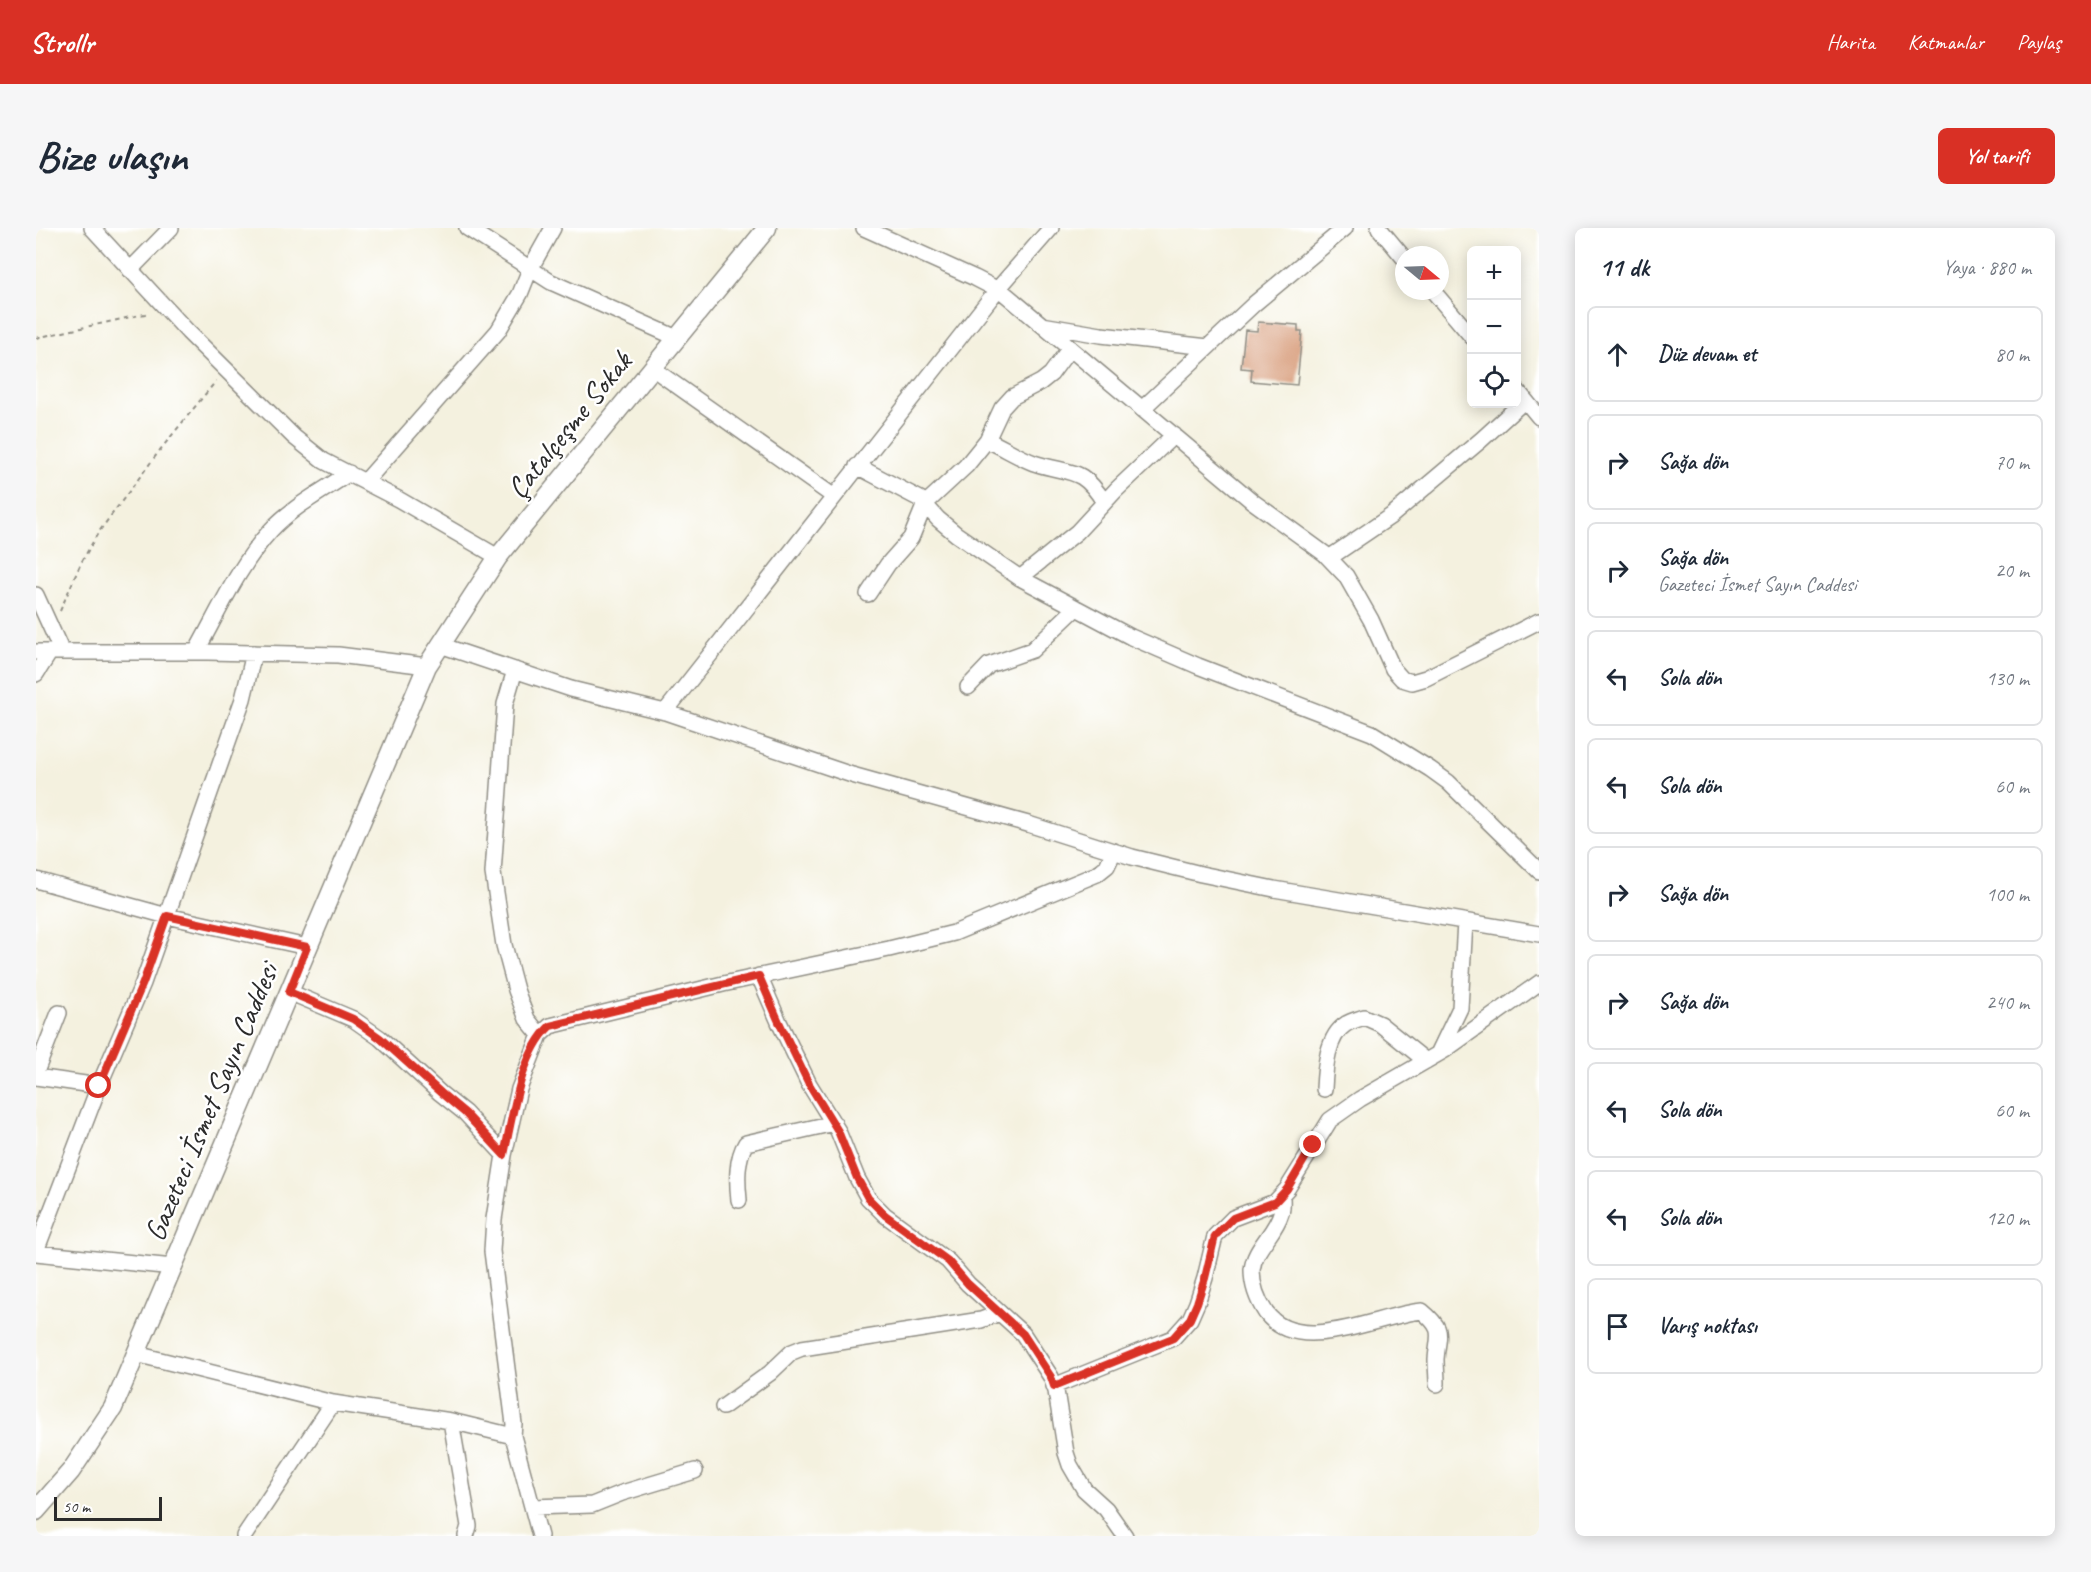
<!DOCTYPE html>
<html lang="tr">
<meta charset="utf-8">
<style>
:root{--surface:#fff;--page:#f6f6f7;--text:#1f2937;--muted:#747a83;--line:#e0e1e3;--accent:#d93025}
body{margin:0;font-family:Caveat,sans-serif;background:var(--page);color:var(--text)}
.controls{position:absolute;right:18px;top:18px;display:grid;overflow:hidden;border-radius:9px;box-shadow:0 3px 15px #0003}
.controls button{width:54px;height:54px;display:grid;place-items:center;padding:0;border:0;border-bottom:2px solid var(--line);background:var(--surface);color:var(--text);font:30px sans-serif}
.compass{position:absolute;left:1359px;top:18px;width:54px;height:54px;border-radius:50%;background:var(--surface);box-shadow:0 3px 15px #0003;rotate:109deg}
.scale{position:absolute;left:18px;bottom:15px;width:108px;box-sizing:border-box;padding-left:6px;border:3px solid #2b2b2b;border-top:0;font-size:16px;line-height:21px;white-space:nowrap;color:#2b2b2b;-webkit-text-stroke:4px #fff;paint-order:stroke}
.stop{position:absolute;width:18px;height:18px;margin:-14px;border:4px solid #d93025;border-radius:50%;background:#fff}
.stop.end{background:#d93025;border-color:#fff;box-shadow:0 2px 6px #0008}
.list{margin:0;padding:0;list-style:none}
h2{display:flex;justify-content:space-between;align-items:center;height:78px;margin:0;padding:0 24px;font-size:26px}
h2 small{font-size:20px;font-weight:400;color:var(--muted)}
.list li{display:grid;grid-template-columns:39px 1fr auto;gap:18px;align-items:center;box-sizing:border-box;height:96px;margin:0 12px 12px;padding:0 12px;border:2px solid var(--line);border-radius:9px}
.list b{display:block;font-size:22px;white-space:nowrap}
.list p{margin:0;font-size:20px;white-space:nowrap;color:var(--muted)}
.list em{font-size:20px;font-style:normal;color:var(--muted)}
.icon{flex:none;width:33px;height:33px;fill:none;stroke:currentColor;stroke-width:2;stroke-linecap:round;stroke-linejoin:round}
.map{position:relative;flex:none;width:1503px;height:1308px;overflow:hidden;border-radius:9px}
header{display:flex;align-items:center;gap:36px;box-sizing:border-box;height:84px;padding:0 30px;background:var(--accent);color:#fff}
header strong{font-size:28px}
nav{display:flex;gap:33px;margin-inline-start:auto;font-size:21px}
.intro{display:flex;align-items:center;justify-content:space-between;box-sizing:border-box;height:144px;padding:0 36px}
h1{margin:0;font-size:42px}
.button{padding:15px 27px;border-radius:9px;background:var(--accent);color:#fff;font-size:21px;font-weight:700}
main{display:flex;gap:36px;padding:0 36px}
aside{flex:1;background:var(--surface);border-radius:9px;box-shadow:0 3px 15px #0003}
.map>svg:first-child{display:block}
.building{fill:#d69875}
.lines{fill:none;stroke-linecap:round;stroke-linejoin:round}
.minor-casing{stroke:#908e85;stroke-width:18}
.tertiary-casing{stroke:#908e85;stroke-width:21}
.path{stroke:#908e85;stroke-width:2;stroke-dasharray:4.5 4.5;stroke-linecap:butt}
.minor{stroke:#fff;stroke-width:15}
.tertiary{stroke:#fff;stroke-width:18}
.route{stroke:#d93025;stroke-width:8}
.labels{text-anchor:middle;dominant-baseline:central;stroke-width:5;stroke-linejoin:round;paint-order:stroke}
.street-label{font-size:30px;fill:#2b2b2b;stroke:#fff}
</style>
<header>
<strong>Strollr</strong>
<nav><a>Harita</a><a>Katmanlar</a><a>Paylaş</a></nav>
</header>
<div class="intro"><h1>Bize ulaşın</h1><a class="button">Yol tarifi</a></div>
<main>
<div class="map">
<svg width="1503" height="1308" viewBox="0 0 1503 1308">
<rect width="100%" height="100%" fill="#fff"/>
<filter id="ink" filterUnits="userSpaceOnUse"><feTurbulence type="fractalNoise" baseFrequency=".0167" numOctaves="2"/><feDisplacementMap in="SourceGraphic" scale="12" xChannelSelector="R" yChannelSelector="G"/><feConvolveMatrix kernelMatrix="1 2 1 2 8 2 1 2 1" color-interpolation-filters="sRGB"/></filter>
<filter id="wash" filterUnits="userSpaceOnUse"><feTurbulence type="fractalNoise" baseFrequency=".008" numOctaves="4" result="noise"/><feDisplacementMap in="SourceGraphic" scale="24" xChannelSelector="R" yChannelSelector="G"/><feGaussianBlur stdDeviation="1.35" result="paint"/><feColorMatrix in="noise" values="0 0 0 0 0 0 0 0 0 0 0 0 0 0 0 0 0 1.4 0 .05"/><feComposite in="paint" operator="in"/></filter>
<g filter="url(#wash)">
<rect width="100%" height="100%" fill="#f4f1df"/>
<g id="blocks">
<!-- building -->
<path class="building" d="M1222 94 1262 97V103H1266L1261 157 1215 153 1216 141 1205 140 1209 102 1221 103Z"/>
</g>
</g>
<g filter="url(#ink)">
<use href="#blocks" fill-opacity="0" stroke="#908e85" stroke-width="1.5"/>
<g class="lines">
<!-- minor casing -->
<g class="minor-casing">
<path id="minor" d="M56 0 152 104 258 209 288 233 362 271 462 329
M431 0 515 54 641 110
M828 0 939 50 968 65 1216 273 1289 326 1310 348 1335 392 1357 441 1366 451 1376 454 1390 450 1503 393
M1343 0 1368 30
M94 42 135 0
M1397 63 1436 109
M1006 97 1065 107 1172 119
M616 140 797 268
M1480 161 1503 189
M1106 181 1218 76 1309 0
M951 212C967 219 982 229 998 235 1034 247 1045 237 1068 274
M821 238 884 271 902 291 920 306 984 350 1095 409 1162 438 1336 505 1394 541 1412 554 1503 643
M329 254 462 103 484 66 494 41 517 0
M1293 330 1355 288 1445 212 1489 172
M984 350 1041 304 1080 262 1138 207
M832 366 852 336 875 310 889 276 930 238 951 212 966 180 976 169 1005 154 1015 146 1034 120
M0 367 26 424
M404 417 535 461 629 484 816 547 992 596 1096 629 1165 646 1238 661 1503 706
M0 424H172L302 427 391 438
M160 424C183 383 203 337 235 302 256 279 287 263 313 245
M479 442 469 476 457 645 468 717 480 762 491 791 504 807
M0 446 14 424
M932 459 953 437 996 422 1040 380
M629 484 961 62 1015 0
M0 652 131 688 271 719
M723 748 743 794 773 856 802 903 821 950 832 970 849 987 912 1033 932 1056 987 1106 1015 1149 1020 1163 1030 1225 1034 1237 1048 1261 1070 1281 1089 1308
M253 764 317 791 344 810 404 865 429 885 468 927
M1402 826 1424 780 1429 694
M0 844 23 785
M0 849 63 858
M1288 861C1289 840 1291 808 1310 796 1315 793 1323 791 1328 789L1344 796 1390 833
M1246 967C1246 973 1247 980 1245 985 1239 1006 1218 1020 1216 1042 1216 1057 1222 1073 1230 1085 1263 1129 1341 1087 1386 1083 1409 1102 1402 1106 1400 1131 1400 1139 1401 1148 1401 1156
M703 972C701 953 700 931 710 915L798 895
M0 1023 63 858 107 755 207 471 218 425
M0 1025 137 1039
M100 1126 297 1175 415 1193 477 1208 504 1308
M1018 1158 1137 1110 1154 1091 1161 1075 1169 1050 1179 1008 1197 990 1239 974 1251 961 1294 892 1324 871 1409 822 1503 755
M687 1179 734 1145 756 1124 766 1120 945 1092 964 1085
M415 1193 433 1298 430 1308
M477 1208 478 1196 456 1023 458 991 468 927 483 861 504 807 514 798 687 756 853 721 918 705 1061 646 1071 638 1078 623
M496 1279 556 1277 586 1265 659 1243
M208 1308 297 1175"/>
</g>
<!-- tertiary casing -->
<g class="tertiary-casing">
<path id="tertiary" d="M0 1283 35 1243 77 1180 391 438 462 329 731 0"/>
</g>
<!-- path -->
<path class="path" d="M0 110 113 85
M24 383 45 335 62 305 124 222 180 153"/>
<!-- minor -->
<use href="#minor" class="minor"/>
<!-- tertiary -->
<use href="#tertiary" class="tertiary"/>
</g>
</g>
<g class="lines" filter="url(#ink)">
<!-- route -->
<path class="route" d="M63 858 107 755 131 688 271 719 253 764 317 791 344 810 405 865 429 885 468 927C477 887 484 827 514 798L723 748 743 794 773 856 802 903 821 950 832 970 849 987 912 1033 932 1056 987 1106 1015 1149 1018 1158 1137 1110 1154 1091 1161 1075 1169 1050 1179 1008 1197 990 1239 974 1251 961 1277 917"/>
</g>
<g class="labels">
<!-- street labels -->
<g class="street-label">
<text transform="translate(533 197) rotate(-51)">Çatalçeşme Sokak</text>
<text transform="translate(175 874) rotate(-67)">Gazeteci İsmet Sayın Caddesi</text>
</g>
</g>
</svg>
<div class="controls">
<button>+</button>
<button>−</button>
<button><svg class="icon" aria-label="locate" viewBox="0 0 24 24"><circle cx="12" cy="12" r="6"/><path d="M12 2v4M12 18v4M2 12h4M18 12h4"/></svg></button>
</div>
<svg class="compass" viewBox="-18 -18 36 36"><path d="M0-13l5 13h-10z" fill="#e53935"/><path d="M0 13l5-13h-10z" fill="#747a83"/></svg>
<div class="scale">50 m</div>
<div class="stop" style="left:63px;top:858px"></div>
<div class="stop end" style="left:1277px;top:917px"></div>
</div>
<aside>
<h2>11 dk<small>Yaya · 880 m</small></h2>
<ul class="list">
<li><svg class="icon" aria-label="ahead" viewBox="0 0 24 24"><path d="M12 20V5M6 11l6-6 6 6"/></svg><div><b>Düz devam et</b></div><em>80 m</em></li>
<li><svg class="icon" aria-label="right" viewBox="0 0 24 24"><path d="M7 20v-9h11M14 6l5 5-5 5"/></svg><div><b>Sağa dön</b></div><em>70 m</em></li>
<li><svg class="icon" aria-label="right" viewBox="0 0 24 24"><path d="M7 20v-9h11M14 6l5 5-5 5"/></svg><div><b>Sağa dön</b><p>Gazeteci İsmet Sayın Caddesi</p></div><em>20 m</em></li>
<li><svg class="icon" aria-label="left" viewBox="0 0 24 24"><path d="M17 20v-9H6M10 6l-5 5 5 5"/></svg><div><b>Sola dön</b></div><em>130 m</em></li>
<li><svg class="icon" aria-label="left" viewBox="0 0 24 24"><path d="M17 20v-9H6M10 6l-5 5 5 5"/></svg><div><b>Sola dön</b></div><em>60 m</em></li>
<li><svg class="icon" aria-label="right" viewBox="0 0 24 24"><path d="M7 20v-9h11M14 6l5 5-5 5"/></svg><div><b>Sağa dön</b></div><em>100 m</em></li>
<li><svg class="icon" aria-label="right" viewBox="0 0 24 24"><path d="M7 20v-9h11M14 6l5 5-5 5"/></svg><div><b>Sağa dön</b></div><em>240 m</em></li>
<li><svg class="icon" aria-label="left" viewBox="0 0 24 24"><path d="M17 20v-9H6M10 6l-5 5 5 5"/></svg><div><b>Sola dön</b></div><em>60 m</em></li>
<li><svg class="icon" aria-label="left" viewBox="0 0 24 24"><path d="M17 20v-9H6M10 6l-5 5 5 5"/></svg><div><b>Sola dön</b></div><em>120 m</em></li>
<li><svg class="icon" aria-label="arrive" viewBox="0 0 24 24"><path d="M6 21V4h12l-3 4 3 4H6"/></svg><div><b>Varış noktası</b></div></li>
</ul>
</aside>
</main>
